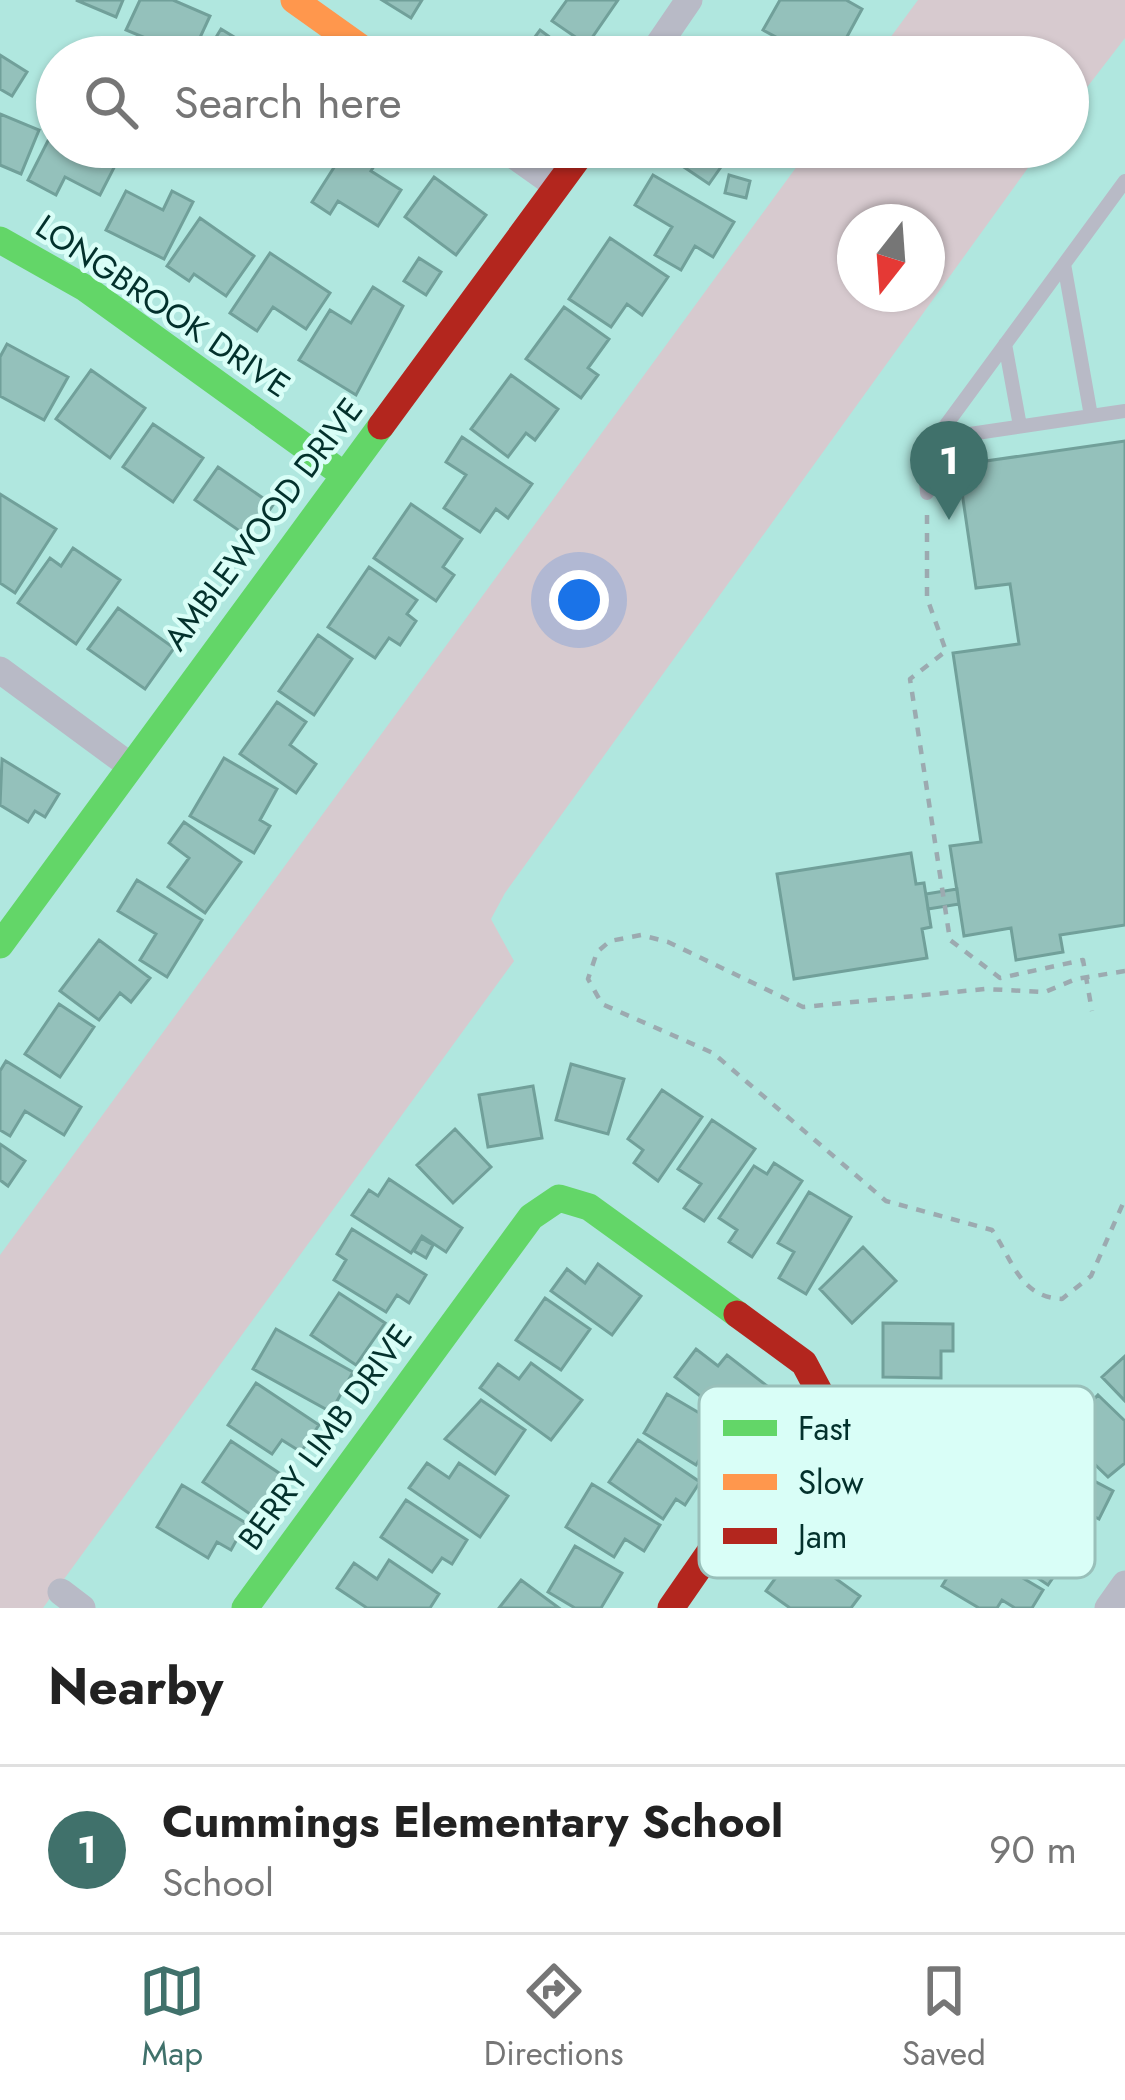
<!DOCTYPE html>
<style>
:root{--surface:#fff;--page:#f2f2f2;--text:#222;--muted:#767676;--line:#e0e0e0;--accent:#40716b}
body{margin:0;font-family:Jost,sans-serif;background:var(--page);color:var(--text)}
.compass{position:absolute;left:837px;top:204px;width:108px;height:108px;border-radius:50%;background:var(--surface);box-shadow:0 3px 9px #0004;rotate:197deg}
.you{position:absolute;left:579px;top:600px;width:42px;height:42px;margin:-30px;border:9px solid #fff;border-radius:50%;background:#1a73e8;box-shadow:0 0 0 18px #1a73e833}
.badge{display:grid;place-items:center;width:78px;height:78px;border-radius:50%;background:var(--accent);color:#fff;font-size:39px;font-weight:700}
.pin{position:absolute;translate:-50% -99px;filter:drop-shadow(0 3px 6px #0008)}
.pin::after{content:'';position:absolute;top:63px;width:42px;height:36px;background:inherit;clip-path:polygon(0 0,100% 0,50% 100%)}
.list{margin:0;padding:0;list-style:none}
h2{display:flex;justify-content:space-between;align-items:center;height:156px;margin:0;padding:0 48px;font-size:51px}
h2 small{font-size:39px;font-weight:400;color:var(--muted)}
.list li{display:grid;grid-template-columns:78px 1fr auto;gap:36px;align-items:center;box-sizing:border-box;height:168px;padding:0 48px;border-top:3px solid var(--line)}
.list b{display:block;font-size:45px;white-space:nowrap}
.list p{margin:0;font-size:39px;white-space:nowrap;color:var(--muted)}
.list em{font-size:39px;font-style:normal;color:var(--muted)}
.icon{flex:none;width:66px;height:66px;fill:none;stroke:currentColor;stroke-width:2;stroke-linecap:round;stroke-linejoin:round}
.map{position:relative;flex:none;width:1125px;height:1608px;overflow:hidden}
.search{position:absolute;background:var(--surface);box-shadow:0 3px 9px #0004;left:36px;right:36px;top:36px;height:132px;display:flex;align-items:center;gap:30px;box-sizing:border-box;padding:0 42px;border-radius:66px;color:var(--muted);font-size:45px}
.sheet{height:324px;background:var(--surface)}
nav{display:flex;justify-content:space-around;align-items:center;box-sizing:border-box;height:168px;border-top:3px solid var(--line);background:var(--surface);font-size:33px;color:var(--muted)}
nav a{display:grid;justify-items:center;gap:6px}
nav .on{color:var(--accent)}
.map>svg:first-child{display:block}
.green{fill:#d7cacf;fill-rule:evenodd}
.building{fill:#94c1bb;stroke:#71a09a;stroke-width:3}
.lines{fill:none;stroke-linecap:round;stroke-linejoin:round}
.path{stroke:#9caab0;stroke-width:4.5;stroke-dasharray:9 9;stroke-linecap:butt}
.lane{stroke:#b8bac6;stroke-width:14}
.street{stroke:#b8bac6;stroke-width:27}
.fast{stroke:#63d668;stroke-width:27}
.slow{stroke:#ff974d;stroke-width:27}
.jam{stroke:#b3261e;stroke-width:27}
.labels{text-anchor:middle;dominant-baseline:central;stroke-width:9;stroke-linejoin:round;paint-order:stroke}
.street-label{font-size:33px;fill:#03312c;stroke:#d9fef7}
.key{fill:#d9fef7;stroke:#99c0ba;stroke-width:3}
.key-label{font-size:33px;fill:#03312c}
</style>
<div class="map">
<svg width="1125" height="1608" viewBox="0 0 1125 1608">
<rect width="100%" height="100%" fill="#b0e7df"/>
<!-- green -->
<path class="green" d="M918 0H1125V38L1068 112V57H876Z
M811 147H1043L505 893 491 919 514 961 43 1608H0V1255ZM855 222H927V294H855Z"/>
<!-- building -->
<path class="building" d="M76 0H123L116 17Z
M140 0H173L210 16 191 57 126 30Z
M382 0H422L411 18Z
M567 0H618L587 45 552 21Z
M780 0H846L862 9 836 57H813L763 30Z
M221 29 267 57H204Z
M540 30 570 52 566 57H520Z
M751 41 775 57H741Z
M0 55 27 72 12 96 0 89Z
M0 114 39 130 21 174 0 165Z
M57 123V147H106L121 154 100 195 65 177 56 195 28 180Z
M261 147H289L280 160Z
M292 147H329L317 164Z
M347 147H386L371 171 401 190 378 226 338 201 330 214 312 202Z
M676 147H735L709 184 669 157Z
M653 175 734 222 713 257 695 246 681 270 655 255 672 227 635 205Z
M729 175 750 181 746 198 725 193Z
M434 177 486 215 456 255 405 217Z
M126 191 163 210 172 191 193 202 164 259 106 230Z
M200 218 254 256 226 296 194 274 189 281 167 266Z
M610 238 668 277 642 315 627 304 611 327 569 299Z
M270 253 330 293 306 329 273 307 257 331 230 313Z
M419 258 441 272 426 295 404 281Z
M373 287 403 306 356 395 299 360 330 310 351 323Z
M564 307 609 339 588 368 598 375 581 398 526 359Z
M7 344 68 377 44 420 0 396V357Z
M91 370 145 408 110 458 56 419Z
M511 375 558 409 535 440 526 433 508 457 471 429Z
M153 424 203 458 173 502 123 467Z
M462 437 532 484 508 518 496 509 480 532 444 508 466 475 446 462Z
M1125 441V925L1060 935 1063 952 1016 960 1011 928 964 936 950 846 981 842 953 653 1019 644 1010 584 976 588 958 465Z
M218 467 273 505 260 524 250 518 241 532 195 500Z
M0 494 56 529 15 593 0 583Z
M411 504 462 539 443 567 454 575 436 601 374 558Z
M73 548 120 580 76 644 18 603 50 558 61 566Z
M369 567 417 600 407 614 416 621 400 645 389 638 375 658 328 627Z
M118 608 174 648 145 689 88 649Z
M318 635 352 659 314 715 279 691Z
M277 702 306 722 290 745 316 764 296 793 240 754Z
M224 758 277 789 260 820 270 826 254 853 190 816Z
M2 759 59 794 45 817 35 811 28 822 0 805Z
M184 822 241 862 205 913 168 887 189 858 169 843Z
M911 853 916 884 924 883 931 927 922 929 927 958 794 979 777 874Z
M137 880 202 920 167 977 140 960 156 934 118 911Z
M957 889 959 904 928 909 926 894Z
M99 940 150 978 131 1002 120 993 99 1020 60 991Z
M59 1004 94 1027 60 1077 25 1054Z
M6 1061 81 1107 64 1135 25 1111 10 1136 0 1130V1071Z
M571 1064 624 1079 608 1134 556 1120Z
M533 1086 542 1138 488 1147 479 1095Z
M662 1090 702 1117 658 1181 634 1163 643 1150 628 1139Z
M712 1120 755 1149 704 1221 684 1208 701 1184 678 1169Z
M455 1129 491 1167 453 1203 417 1165Z
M0 1144 25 1161 8 1186 0 1180Z
M774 1163 802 1181 752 1257 729 1242 737 1230 719 1218 754 1166 767 1174Z
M389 1179 462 1228 446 1252 422 1236 411 1253 352 1215 369 1190 378 1196Z
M809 1192 851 1217 806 1294 779 1278 794 1252 778 1243Z
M352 1229 426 1275 409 1303 397 1295 386 1312 334 1280 346 1260 337 1254Z
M421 1238 433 1245 426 1258 414 1251Z
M863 1247 896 1281 852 1323 820 1289Z
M598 1264 641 1296 612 1335 551 1291 567 1269 585 1283Z
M339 1293 385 1323 356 1365 311 1335Z
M545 1298 590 1329 561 1370 516 1340Z
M883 1323 953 1324V1351H941V1378L883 1377Z
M276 1329 353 1372 331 1412 253 1369Z
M696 1349 718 1366 727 1355 771 1389 741 1427 675 1377Z
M1125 1356V1401L1102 1377Z
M531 1363 582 1400 551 1440 480 1388 498 1364 519 1379Z
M256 1383 319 1425 301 1452 282 1440 272 1454 228 1425Z
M667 1394 735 1434 720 1459 706 1449 696 1465 644 1433Z
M1098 1395 1125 1421V1463L1108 1477 1062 1433Z
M481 1400 525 1430 495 1474 445 1439Z
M638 1440 700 1482 685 1505 676 1499 663 1519 609 1482Z
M231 1441 282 1475 253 1516 203 1482Z
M427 1463 449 1478 459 1463 508 1496 480 1537 409 1488Z
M1060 1463 1113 1491 1099 1519 1087 1513 1078 1531 1035 1509Z
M592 1484 660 1525 644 1551 625 1539 614 1557 566 1527Z
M182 1485 246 1523 231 1550 217 1542 208 1558 157 1527Z
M406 1500 467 1540 452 1564 442 1558 432 1572 381 1537Z
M1028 1510 1076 1544 1048 1585 999 1552Z
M967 1545 1043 1590 1032 1608H1015L1002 1600 997 1608H979L942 1586Z
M575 1546 622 1573 601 1608H575L548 1592Z
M796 1550 860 1596 851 1608H790L766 1591Z
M389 1560 439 1594 430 1608H367L337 1588 354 1563 377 1579Z
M521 1580 559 1608H499Z"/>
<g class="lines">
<!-- path -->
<path class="path" d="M927 515V598L946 651 910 679 950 940 1000 978 1083 960 1092 1011
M1125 971 1076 979 1045 992 985 989 803 1007 668 942 641 935 610 941 597 952 588 979 602 1004 713 1053 886 1201 992 1230C1013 1260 1019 1297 1062 1299L1091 1276 1125 1199"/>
<!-- lane -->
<path class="lane" d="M1064 264 1091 416
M1005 344 1020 426
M936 439 1125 411
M927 493 924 455 1125 181"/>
<!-- street -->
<path class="street" d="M650 57 689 0
M502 147 557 186
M0 670 129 765
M61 1592 82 1608
M1108 1608 1125 1584"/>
<!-- fast -->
<path class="fast" d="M0 240 85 288 344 475
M0 945 381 426
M245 1608 531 1217 559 1198 589 1207 737 1314"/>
<!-- slow -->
<path class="slow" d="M294 0 374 57"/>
<!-- jam -->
<path class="jam" d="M381 426 586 147
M671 1608 820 1393 804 1363 737 1314"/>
</g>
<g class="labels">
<!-- street labels -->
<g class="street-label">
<text transform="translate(163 306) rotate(34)">LONGBROOK DRIVE</text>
<text transform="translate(263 524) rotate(-53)">AMBLEWOOD DRIVE</text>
<text transform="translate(325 1437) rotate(-54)">BERRY LIMB DRIVE</text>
</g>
</g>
<!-- legend -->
<rect x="699" y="1386" width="396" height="192" rx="18" class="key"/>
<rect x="723" y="1420" width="54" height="16" fill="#63d668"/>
<rect x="723" y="1474" width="54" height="16" fill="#ff974d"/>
<rect x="723" y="1528" width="54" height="16" fill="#b3261e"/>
<g class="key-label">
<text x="798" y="1440">Fast</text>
<text x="798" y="1494">Slow</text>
<text x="798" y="1548">Jam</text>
</g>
</svg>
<svg class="compass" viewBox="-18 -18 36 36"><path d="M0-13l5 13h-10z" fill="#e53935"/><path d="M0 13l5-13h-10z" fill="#767676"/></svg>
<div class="you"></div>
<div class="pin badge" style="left:949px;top:520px">1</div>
<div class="search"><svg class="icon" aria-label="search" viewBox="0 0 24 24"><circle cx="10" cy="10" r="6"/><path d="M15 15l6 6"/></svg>Search here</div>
</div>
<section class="sheet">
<h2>Nearby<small></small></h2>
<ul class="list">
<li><span class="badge">1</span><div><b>Cummings Elementary School</b><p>School</p></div><em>90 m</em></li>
</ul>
</section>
<nav>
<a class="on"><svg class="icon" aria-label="map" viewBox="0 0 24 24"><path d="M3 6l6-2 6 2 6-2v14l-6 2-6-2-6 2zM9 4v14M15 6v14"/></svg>Map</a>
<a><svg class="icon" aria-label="directions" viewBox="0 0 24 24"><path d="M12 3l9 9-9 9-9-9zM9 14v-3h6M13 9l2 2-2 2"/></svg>Directions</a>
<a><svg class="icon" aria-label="saved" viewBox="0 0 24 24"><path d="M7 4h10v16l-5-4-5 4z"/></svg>Saved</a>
</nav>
